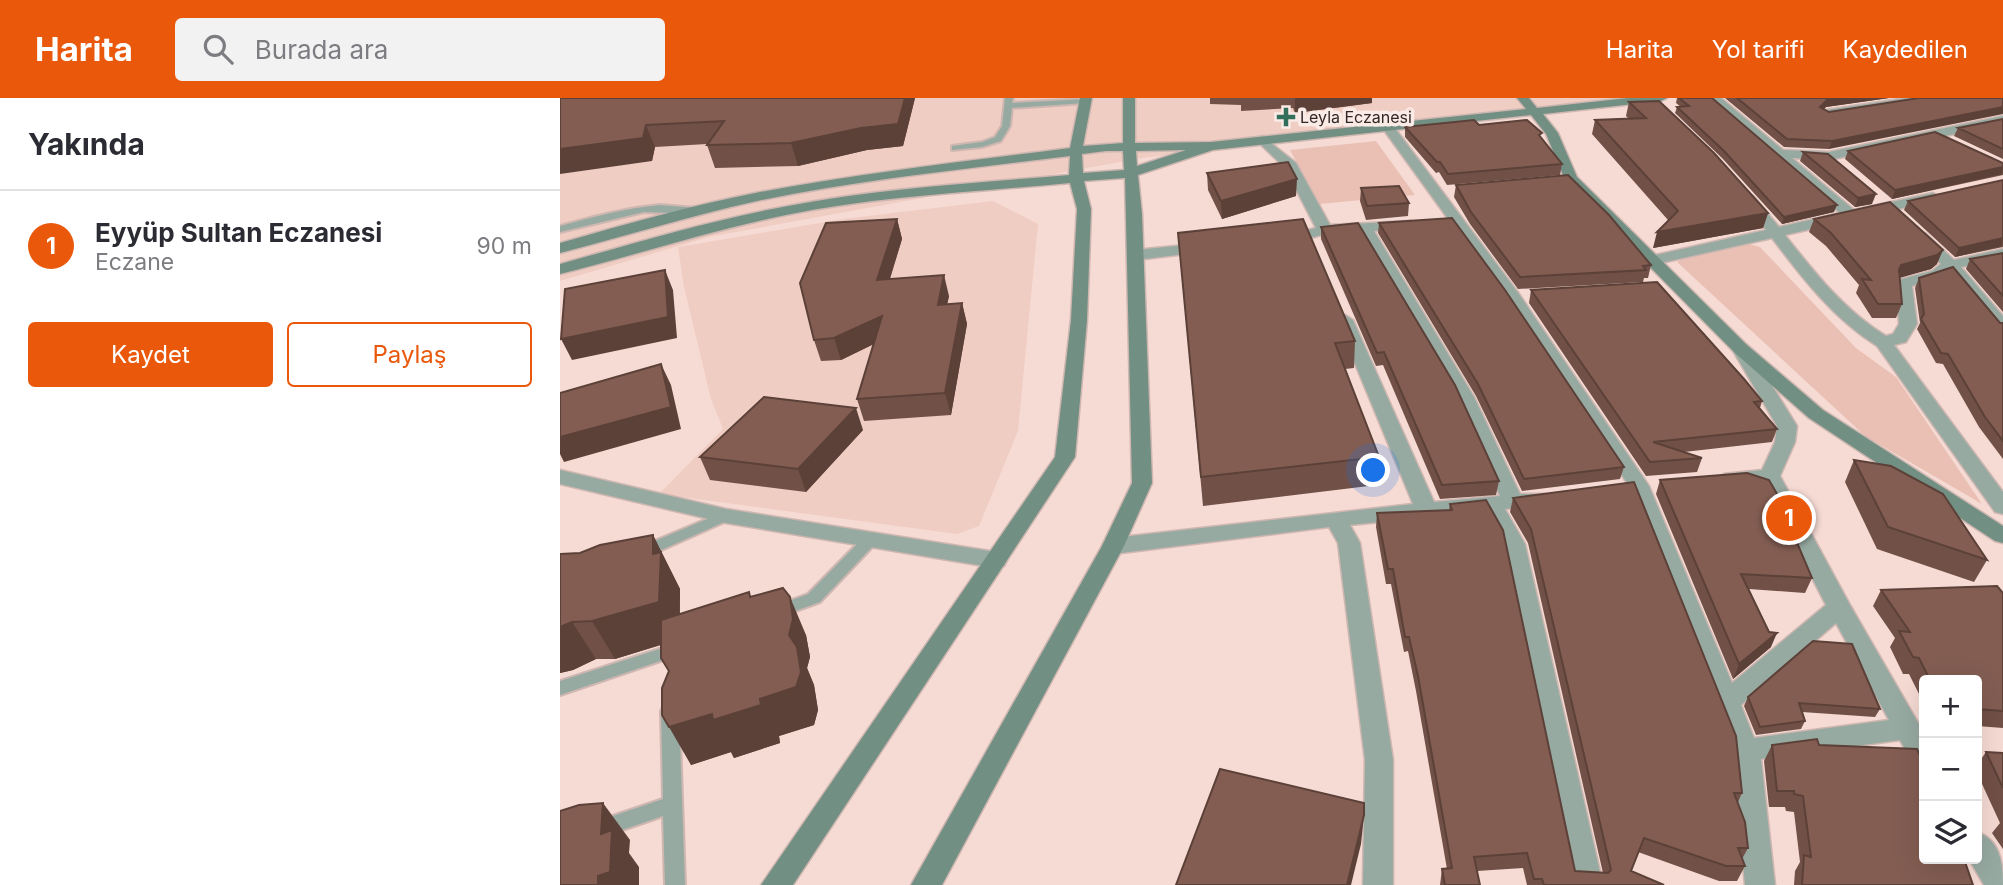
<!DOCTYPE html>
<html lang="tr">
<meta charset="utf-8">
<style>
:root{--surface:#fff;--page:#f2f2f3;--text:#2b2b33;--muted:#7c7c81;--line:#e1e1e2;--accent:#ea580c}
body{margin:0;font-family:Inter,sans-serif;background:var(--page);color:var(--text)}
.controls{position:absolute;right:21px;bottom:21px;display:grid;overflow:hidden;border-radius:7px;box-shadow:0 7px 28px #0002}
.controls button{width:63px;height:63px;display:grid;place-items:center;padding:0;border:0;border-bottom:2px solid var(--line);background:var(--surface);color:var(--text);font:35px sans-serif}
.you{position:absolute;left:814px;top:373px;width:24px;height:24px;margin:-18px;border:5px solid #fff;border-radius:50%;background:#1a73e8;box-shadow:0 0 0 10px #1a73e833}
.badge{display:grid;place-items:center;width:46px;height:46px;border-radius:50%;background:var(--accent);color:#fff;font-size:23px;font-weight:700}
.pin{position:absolute;translate:-50% -50%;border:4px solid #fff;box-shadow:0 2px 7px #0006}
.list{margin:0;padding:0;list-style:none}
h2{display:flex;justify-content:space-between;align-items:center;height:91px;margin:0;padding:0 28px;font-size:30px}
h2 small{font-size:23px;font-weight:400;color:var(--muted)}
.list li{display:grid;grid-template-columns:46px 1fr auto;gap:21px;align-items:center;box-sizing:border-box;height:112px;padding:0 28px;border-top:2px solid var(--line)}
.list b{display:block;font-size:26px;white-space:nowrap}
.list p{margin:0;font-size:23px;white-space:nowrap;color:var(--muted)}
.list em{font-size:23px;font-style:normal;color:var(--muted)}
.actions{display:flex;gap:14px;padding:21px 28px}
.actions a{flex:1;padding:16px 0;border:2px solid var(--accent);border-radius:7px;text-align:center;font-size:24px;color:var(--accent)}
.actions .main{background:var(--accent);color:#fff}
.icon{flex:none;width:38px;height:38px;fill:none;stroke:currentColor;stroke-width:2;stroke-linecap:round;stroke-linejoin:round}
.map{position:relative;flex:none;width:1443px;height:787px;overflow:hidden}
header{display:flex;align-items:center;gap:42px;box-sizing:border-box;height:98px;padding:0 35px;background:var(--accent);color:#fff}
header strong{font-size:33px}
nav{display:flex;gap:38px;margin-inline-start:auto;font-size:24px}
.search{width:490px;height:63px;background:var(--page);display:flex;align-items:center;gap:18px;box-sizing:border-box;padding:0 24px;border-radius:7px;color:var(--muted);font-size:26px}
main{display:flex}
aside{flex:1;background:var(--surface)}
.map>svg:first-child{display:block}
.built{fill:#efcdc3}
.green{fill:#eac0b4}
.lines{fill:none;stroke-linecap:round;stroke-linejoin:round}
.lane-casing{stroke:#cfb7b1;stroke-width:4}
.street-casing{stroke:#cfb7b1;stroke-width:3}
.secondary-casing{stroke:#cfb7b1;stroke-width:3}
.lane{fill:#97aaa2;fill-rule:evenodd}
.street{fill:#97aaa2;fill-rule:evenodd}
.secondary{fill:#728f83;fill-rule:evenodd}
.wall{fill:#715047}
.shaded-wall{fill:#5c4139}
.building{fill:#835d52;stroke:#5c4139;stroke-width:2}
.poi-dot{fill:#336f5a;stroke:#fbebe7;stroke-width:2.5}
.labels{text-anchor:middle;dominant-baseline:central;stroke-width:7;stroke-linejoin:round;paint-order:stroke}
.far-poi-label{font-size:16px;fill:#312825;stroke:#fbebe7;text-anchor:start}
</style>
<header>
<strong>Harita</strong>
<div class="search"><svg class="icon" aria-label="search" viewBox="0 0 24 24"><circle cx="10" cy="10" r="6"/><path d="M15 15l6 6"/></svg>Burada ara</div>
<nav><a>Harita</a><a>Yol tarifi</a><a>Kaydedilen</a></nav>
</header>
<main>
<aside>
<h2>Yakında<small></small></h2>
<ul class="list">
<li><span class="badge">1</span><div><b>Eyyüp Sultan Eczanesi</b><p>Eczane</p></div><em>90 m</em></li>
</ul>
<div class="actions"><a class="main">Kaydet</a><a>Paylaş</a></div>
</aside>
<div class="map">
<svg width="1443" height="787" viewBox="0 0 1443 787">
<rect width="100%" height="100%" fill="#f6dbd4"/>
<!-- built -->
<path class="built" d="M0 0H1091L582 60 149 139 0 183Z
M433 103 478 126 458 333 419 428 397 436 99 396 163 331 151 301 124 189 118 149 283 121Z"/>
<!-- green -->
<path class="green" d="M816 43 855 97 759 106 730 52Z
M1189 146 1200 149 1296 250 1336 279 1422 406 1305 338 1117 164 1125 159Z"/>
<g class="lines">
<!-- lane casing -->
<g class="lane-casing">
<path id="lane" d="M445 0H453L452 5 525 1 529 3 525 5 452 10 450 28 441 43 422 49 392 52V48L422 44 435 39 442 28Z
M100 107 137 110 142 113 137 116 84 114 0 134V128C33 119 66 110 100 107Z
M166 413 171 415 173 418 171 421 88 458H78L76 454 78 450Z
M309 438 314 439 316 443 314 447 260 504 219 519 213 517 211 513 213 509 248 496 304 439Z
M118 545 124 547 126 551 124 555 0 597V583Z
M110 606 116 608 119 613 125 787H105L103 718 39 740 32 737 29 731 32 725 103 701 101 613 104 608Z"/>
</g>
<!-- street casing -->
<g class="street-casing">
<path id="street" d="M1148 0H1161L1223 52 1269 54 1443 18V26L1269 62 1232 60 1294 112 1373 95 1380 99 1373 103 1225 137C1255 175 1284 212 1326 238L1333 236 1339 226 1336 185 1338 182 1372 173 1381 166 1355 141 1353 138 1355 135H1365L1394 162 1443 151V161L1401 169 1443 218V234L1437 233 1390 175 1352 188 1357 226 1346 244 1334 247 1443 394V416L1435 414 1317 248C1273 220 1243 181 1212 140L1092 167 1087 165 1084 162 1087 159 1206 132 1181 101 1183 98H1193L1219 129 1280 115Z
M1347 0H1376L1370 3 1266 20 1260 16 1266 12Z
M827 24 831 25 959 196 1089 388 1172 585 1266 507 1203 385 1164 386 1161 381 1164 376 1202 372 1215 344 1217 328 1172 251 1175 247H1187L1237 328 1235 344 1220 378 1290 507 1364 635V670L1354 667 1340 642 1201 661 1215 787H1185L1172 652 1069 388 946 201 821 28ZM1276 525 1329 622 1194 640 1181 607Z
M702 38 736 65 770 127 851 123 853 126 851 129 814 133 914 299 960 396H986L990 401 986 406 945 411 965 446 1043 787H1013L943 446 925 413 790 427 800 445 833 662V787H803L805 662 778 445 769 429 553 456 545 453 542 448 545 443 553 440 853 406 777 222 785 217 793 222 874 404 940 398 896 299 799 134 765 136 722 148 714 143 717 140 756 130 725 70 696 42Z
M645 145 653 150 650 153 576 162 568 157 576 152Z
M0 372 166 411 436 454 444 456 447 462 444 468 436 470 166 425 0 386Z
M1417 734C1440 742 1443 765 1443 787H1424L1409 761H1417Z"/>
</g>
<!-- secondary casing -->
<g class="secondary-casing">
<path id="secondary" d="M520 0H532L523 48 563 45V0H575V45L651 44 966 11 957 0H969L977 10 1068 0H1107L1101 3 983 16 998 35 1017 79 1187 247 1263 312 1443 428V445L1435 443 1249 320 1175 255 1006 84 986 36 971 17 653 52 578 77 582 116 592 385 564 448 382 787H351L542 448 572 385 565 80 524 83 531 111 527 222 515 359 233 787H201L495 359 511 222 517 111 510 85C416 94 319 98 226 117 149 133 76 157 0 176V166C75 145 151 122 228 108 320 90 416 85 509 77L510 58C405 71 300 82 197 103 130 118 66 138 0 155V145C66 126 133 107 200 94 303 75 407 63 510 50ZM626 52 577 68 576 53ZM546 53H563L564 72 523 75 522 56Z"/>
</g>
<!-- lane -->
<use href="#lane" class="lane"/>
<!-- street -->
<use href="#street" class="street"/>
<!-- secondary -->
<use href="#secondary" class="secondary"/>
</g>
<!-- wall -->
<path class="wall" d="M0 0H355L343 48 307 52 238 68 155 70 147 47V46L95 49 92 63Z
M650 0H812V5L735 15 733 10 681 13V7L650 6Z
M1117 0H1152L1274 114 1222 126 1162 60 1115 15 1117 9H1121L1116 5Z
M1165 0H1329L1266 9 1264 11 1269 14 1359 0 1269 51 1224 49Z
M1069 4 1208 115 1203 130 1093 150 1108 122 1032 36 1035 22 1068 20 1066 18Z
M1443 21V61L1394 38 1398 30Z
M919 27 981 39 1002 66 1000 77 887 87 879 74 876 75 845 39V29Z
M1288 53 1443 65V77L1332 101 1285 61Z
M1243 54 1312 106 1295 109 1240 63Z
M647 75 736 98 662 121 648 92Z
M1443 82V149L1395 159 1344 112 1348 103Z
M896 87 1091 167 1088 180H1084L1083 184 958 191 910 126 894 99Z
M801 90 849 105 848 118 806 122 800 103Z
M337 121 342 141 330 181 389 198 387 206 402 205 407 226 391 317 304 323 297 301 314 246 281 262 261 263 254 242Z
M1254 121 1377 166 1371 171 1340 179 1342 206 1336 220H1312L1296 195 1299 187 1266 148 1249 134Z
M819 125 1064 369 1060 381 962 393 916 298 818 135Z
M761 129 939 383 936 397 880 401 823 267 816 268 761 141Z
M618 135 795 243 794 270 785 271 819 359 817 387 643 408Z
M1443 155V214L1406 171 1410 161Z
M1359 180 1440 225H1443V361L1419 329 1383 266 1376 265 1357 231 1360 225 1355 190Z
M971 192 1202 303 1200 310 1217 331 1212 344 1124 354 1142 360 1137 374 1086 378 969 205Z
M303 332 246 394 150 382 140 359Z
M1294 362 1427 462 1414 484 1317 451 1285 384Z
M1100 382 1242 439 1238 448 1252 480 1245 495 1189 491 1209 534 1211 549 1173 581 1096 396Z
M953 400 1182 695 1178 704 1188 750 1182 761 1185 768 1177 783H1159L1078 754 1071 773 1104 787H967L963 770 917 773 920 787H880L882 771H887L856 593 848 553 844 554 831 486H826L816 429 817 415 889 412 890 406 1015 773 1043 775 968 445 950 414Z
M93 437 120 491V516L191 499 246 537 250 559 247 570 254 587 258 612 254 627 219 638 220 645 174 660 171 654 131 667 109 573 101 547 55 561H36L13 572 0 575V456L20 455Z
M1321 492 1443 495V630L1417 628V582H1364V606L1349 576H1343L1330 549 1335 540 1313 508Z
M1188 599 1320 611 1315 619 1242 614 1245 623 1241 631 1196 637 1184 608Z
M1212 647H1259L1413 787H1234L1235 773 1240 764 1234 714 1226 713 1225 709H1209L1204 663Z
M1426 654 1443 655V751L1432 735 1440 725 1417 675V667Z"/>
<!-- shaded-wall -->
<path class="shaded-wall" d="M345 0H355L343 48 307 52 238 68 231 45Z
M735 0H812V5L735 15Z
M1278 0H1329L1266 9 1258 17 1260 9 1268 1Z
M1443 9V16L1269 51 1272 43Z
M86 27 95 49 92 63 0 76V51Z
M1443 69 1442 76 1332 101 1335 92Z
M737 81 736 98 662 121 661 103Z
M1316 96 1312 106 1295 109 1298 100Z
M1277 107 1274 114 1222 126 1224 119Z
M1208 115 1203 130 1093 150 1097 134Z
M337 121 342 141 323 202 317 182Z
M1443 140 1442 148 1395 159 1399 150Z
M1383 152 1377 166 1371 171 1336 181 1341 167Z
M105 172 113 192 117 240 12 262 1 241Z
M384 177 389 198 383 227 378 207Z
M402 205 407 226 391 317 385 295Z
M322 218 328 239 281 262 274 240Z
M101 266 111 287 121 331 4 364 0 356V339Z
M296 310 303 332 246 394 238 371Z
M93 437 120 491 119 541 55 561 32 523 93 456Z
M230 499 246 537 250 559 247 570 254 587 258 612 254 627 219 638 220 645 174 660 171 654 131 667 109 629 200 601 229 537Z
M12 524 36 561 13 572 0 575V529Z
M1217 535 1211 549 1173 581 1179 566Z
M43 705 70 742 69 755 79 769V787H38Z
M804 717 801 746 791 787H787Z"/>
<!-- building -->
<path class="building" d="M0 0H345L338 26 301 30 231 45 147 47 164 23 86 27 83 40 0 51Z
M1119 0H1152L1277 107 1224 119 1164 53 1117 9 1129 8Z
M1177 0H1278L1268 1 1260 9 1269 14 1359 0H1443V9L1272 43 1227 41Z
M1099 3 1154 55 1208 115 1097 134 1118 113 1035 22 1086 20 1069 4Z
M1443 21V51L1398 30Z
M914 22 919 27 967 22 982 35 979 37 1002 66 888 76 880 64H877L845 29Z
M1375 34 1443 65V69L1335 92 1288 53Z
M1243 54 1268 56 1316 96 1298 100Z
M728 64 737 81 661 103 647 75Z
M1008 77 1049 117 1091 167 1083 168 1086 172 960 179 911 114 896 87Z
M1443 82V140L1399 150 1348 103Z
M839 88 849 105 807 108 801 90Z
M1330 104 1383 152 1377 157 1341 167 1339 172 1342 206H1318L1302 181 1311 182 1271 135 1254 121Z
M892 120 945 192 1064 369 964 381 918 286 819 125Z
M337 121 317 182 384 177 378 207 402 205 385 295 297 301 322 218 274 240 254 242 240 185 266 125Z
M743 121 795 243 775 245 819 359 641 379 618 135Z
M798 125 895 287 939 383 882 387 824 254 817 255 761 129Z
M1443 155V198L1410 161Z
M1393 169 1440 225H1443V343L1425 319 1388 256 1381 255 1361 221 1364 216 1359 180Z
M105 172 108 219 1 241 5 191Z
M1097 184 1184 281 1202 303 1194 304 1217 331 1093 344 1142 360 1090 364 971 192Z
M101 266 111 309 0 339V295Z
M204 299 296 310 238 371 140 359Z
M1294 362 1331 368 1383 396 1427 462 1328 429Z
M1187 375 1209 382 1242 439 1235 440 1252 480 1181 476 1209 534 1217 535 1179 566 1100 382Z
M1074 384 1176 638 1182 695H1174L1185 724 1188 750H1178L1185 768H1166L1084 740 1071 773 1104 787H984L982 781H974L967 755 914 759 920 787H885L882 771 892 770 858 578 849 539H845L833 471H828L817 415 892 412 890 406 926 402 943 432 1015 773 1048 775 1051 772 971 431 953 400Z
M93 437V456L101 454 99 504 32 523 12 524 0 529V456L20 455 40 447Z
M1437 488 1443 495V613L1417 611V582H1370L1359 560 1353 559 1339 533 1350 534 1321 492Z
M223 490 230 499 233 521 229 537 237 549 241 574 236 589 200 601 201 607 153 622 152 616 109 629 102 617V590L109 573 101 560V522L189 494 190 499Z
M1253 543 1292 546 1320 611 1239 605 1245 623 1200 629 1188 599Z
M1257 641 1259 647 1357 651 1364 666V761H1404L1413 787H1242L1244 757 1251 759 1243 698 1234 696V693H1217L1212 647Z
M1426 654 1443 655V690Z
M660 671 804 705V717L787 787H616Z
M43 705 41 736 52 732 50 774 38 778V787H0V713L19 707Z"/>
<!-- markers -->
<path class="poi-dot" d="M722.5 8.5h7v7h7v7h-7v7h-7v-7h-7v-7h7z"/>
<g class="labels">
<!-- far-poi labels -->
<g class="far-poi-label">
<text x="740" y="19">Leyla Eczanesi</text>
</g>
</g>
</svg>
<div class="controls">
<button>+</button>
<button>−</button>
<button><svg class="icon" aria-label="layers" viewBox="0 0 24 24"><path d="M12 4l9 5-9 5-9-5zM3 14l9 5 9-5"/></svg></button>
</div>
<div class="you"></div>
<div class="pin badge" style="left:1229px;top:420px">1</div>
</div>
</main>
